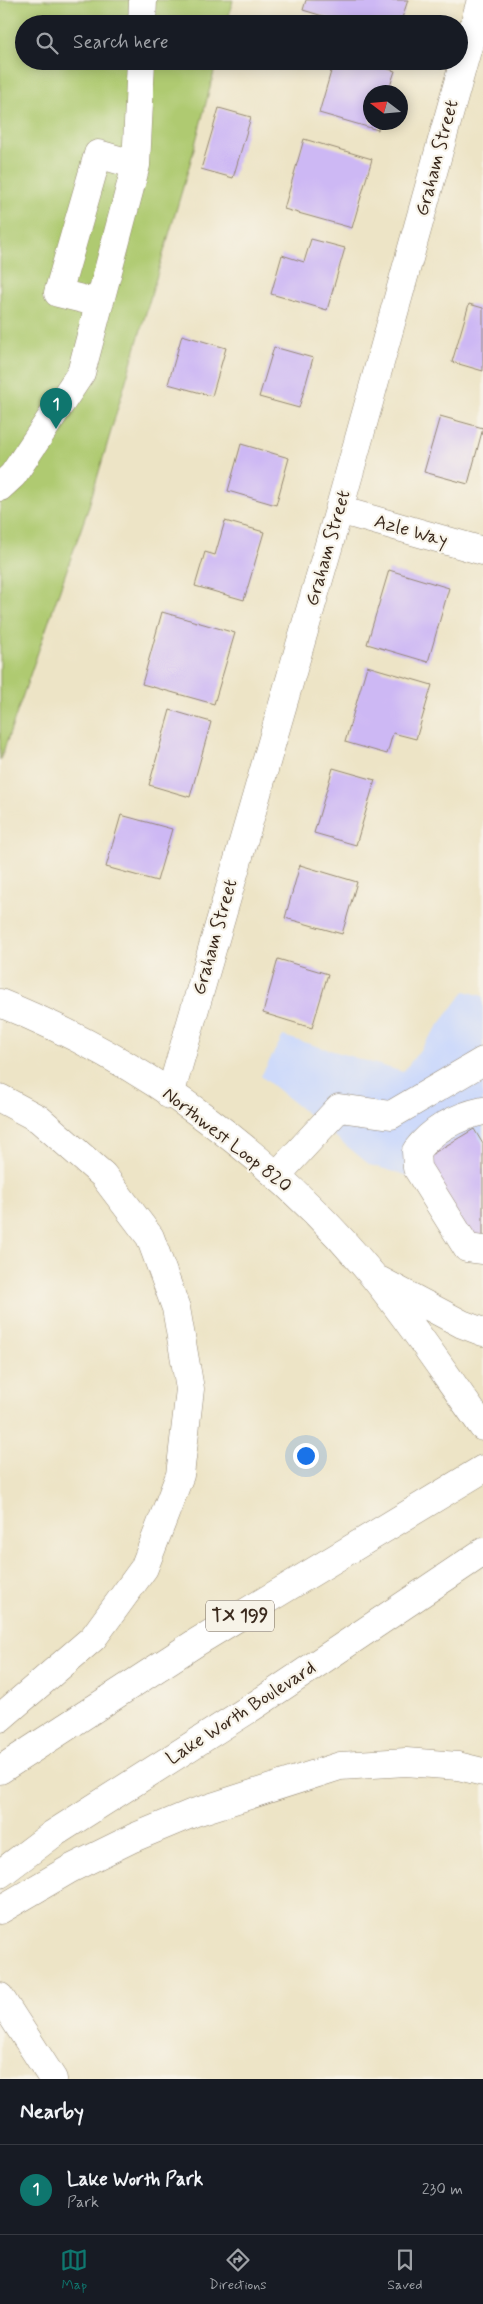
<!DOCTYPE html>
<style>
:root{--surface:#171b24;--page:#242831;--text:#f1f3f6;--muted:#9ea1a6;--line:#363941;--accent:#0f766e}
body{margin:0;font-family:Mynerve,sans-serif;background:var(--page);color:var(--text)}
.compass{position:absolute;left:363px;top:85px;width:45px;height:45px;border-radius:50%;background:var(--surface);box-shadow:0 2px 12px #0003;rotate:286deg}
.you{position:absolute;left:305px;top:1455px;width:18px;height:18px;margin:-12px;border:4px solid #fff;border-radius:50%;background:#1a73e8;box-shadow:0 0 0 8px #1a73e833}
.badge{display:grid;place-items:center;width:32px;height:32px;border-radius:50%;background:var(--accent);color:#fff;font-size:16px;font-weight:700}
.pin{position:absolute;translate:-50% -41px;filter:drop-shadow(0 1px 2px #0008)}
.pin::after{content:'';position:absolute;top:26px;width:18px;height:15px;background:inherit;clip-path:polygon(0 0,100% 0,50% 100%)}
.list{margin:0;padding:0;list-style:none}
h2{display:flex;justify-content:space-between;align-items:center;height:65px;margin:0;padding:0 20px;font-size:21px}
h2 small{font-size:16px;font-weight:400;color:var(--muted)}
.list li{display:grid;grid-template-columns:32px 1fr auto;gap:15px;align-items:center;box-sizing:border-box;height:90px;padding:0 20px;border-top:1px solid var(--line)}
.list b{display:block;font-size:19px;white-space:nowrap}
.list p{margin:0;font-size:16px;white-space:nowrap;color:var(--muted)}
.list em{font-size:16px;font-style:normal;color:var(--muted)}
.icon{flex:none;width:28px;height:28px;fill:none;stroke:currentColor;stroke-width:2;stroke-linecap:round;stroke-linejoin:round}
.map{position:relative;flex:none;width:483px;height:2079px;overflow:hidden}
.search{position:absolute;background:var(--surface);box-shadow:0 2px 12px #0003;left:15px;right:15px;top:15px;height:55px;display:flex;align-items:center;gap:12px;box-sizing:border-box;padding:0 18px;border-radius:28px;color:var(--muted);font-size:19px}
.sheet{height:155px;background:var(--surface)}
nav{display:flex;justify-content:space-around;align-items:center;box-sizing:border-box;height:70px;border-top:1px solid var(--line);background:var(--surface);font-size:14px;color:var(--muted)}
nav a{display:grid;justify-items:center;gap:2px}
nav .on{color:var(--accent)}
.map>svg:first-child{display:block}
.built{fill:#cedafa}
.green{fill:#afca71;stroke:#757a48}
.building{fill:#cdb8f4}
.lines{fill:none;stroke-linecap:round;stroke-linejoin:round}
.minor-casing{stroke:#948772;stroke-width:29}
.major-casing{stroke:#948772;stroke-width:29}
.highway-casing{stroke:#948772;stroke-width:29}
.minor{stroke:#fff;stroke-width:28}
.major{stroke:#fff;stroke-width:28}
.highway{stroke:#fff;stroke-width:28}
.labels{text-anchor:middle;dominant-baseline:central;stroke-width:4.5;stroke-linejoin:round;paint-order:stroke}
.shield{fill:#f7f3e8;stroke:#73665b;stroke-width:1}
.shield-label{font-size:18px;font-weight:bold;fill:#3b2a1e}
.street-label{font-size:19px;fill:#3b2a1e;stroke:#f7f3e8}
</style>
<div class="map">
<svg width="483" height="2079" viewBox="0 0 483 2079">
<rect width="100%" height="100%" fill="#f7f3e8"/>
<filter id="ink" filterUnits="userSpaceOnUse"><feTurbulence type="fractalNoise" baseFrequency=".02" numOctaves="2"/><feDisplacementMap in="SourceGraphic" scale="10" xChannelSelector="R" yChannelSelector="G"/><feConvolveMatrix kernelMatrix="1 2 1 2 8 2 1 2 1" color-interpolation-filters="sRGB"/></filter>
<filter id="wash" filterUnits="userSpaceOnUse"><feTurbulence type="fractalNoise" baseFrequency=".0096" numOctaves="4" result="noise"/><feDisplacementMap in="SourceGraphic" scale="20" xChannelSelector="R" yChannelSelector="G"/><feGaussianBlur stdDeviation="1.12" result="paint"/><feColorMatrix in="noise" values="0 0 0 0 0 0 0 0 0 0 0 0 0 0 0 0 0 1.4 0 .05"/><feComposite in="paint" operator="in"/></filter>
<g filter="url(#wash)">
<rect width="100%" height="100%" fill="#ede4c6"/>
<!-- built -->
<path class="built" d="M465 991 483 996V1261L409 1176 370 1165 261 1076 283 1036 403 1072Z"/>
<!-- green -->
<path class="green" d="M0 0H233L227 24H24V61H217L191 160 88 509 0 761Z"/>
<g id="blocks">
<!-- building -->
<path class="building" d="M306 0H408L400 24H349L303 10Z
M334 61H362L395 71 388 92H370V122H380L378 130 319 113Z
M219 108 251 117 233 178 201 169Z
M304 139 372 159 352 228 284 209Z
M311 239 345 248 327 310 271 294 282 255 304 262Z
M469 304 483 308V371L452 362Z
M182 335 226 348 212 396 168 384Z
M274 347 313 358 299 408 259 397Z
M440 416 483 428 468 484 424 472Z
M241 444 289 458 276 505 228 491Z
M225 521 264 532 244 600 195 586 205 552 215 555Z
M389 570 449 588 428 662 367 644Z
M162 612 235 633 214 704 142 684Z
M367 666 432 685 416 739 393 733 387 754 345 742Z
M170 710 211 722 190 797 149 785Z
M333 768 375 780 356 845 314 833Z
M121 815 172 829 157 881 106 867Z
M300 865 357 882 342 934 285 918Z
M278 959 328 974 312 1028 263 1013Z
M474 1129 483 1144V1237L472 1243 422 1160Z"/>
</g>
</g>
<g filter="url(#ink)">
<use href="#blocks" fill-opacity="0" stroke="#948772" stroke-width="1"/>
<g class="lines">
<!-- minor casing -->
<g class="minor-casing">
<path id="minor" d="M142 24 143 0
M99 303 58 293 98 154 136 165
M0 487 13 475 81 373 136 165 141 61
M339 510 483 551
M170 1095 339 510 481 0
M483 1111C455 1117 433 1129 416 1151L417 1168 467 1248 483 1250
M277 1175 339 1108 391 1115 483 1061"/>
</g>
<!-- major casing -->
<g class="major-casing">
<path id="major" d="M0 1003C143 1060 276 1158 374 1277 413 1325 447 1377 483 1427
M379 1280 462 1324 483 1332
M0 1770 197 1642 483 1469
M0 1874 53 1834 257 1704 483 1552"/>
</g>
<!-- highway casing -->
<g class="highway-casing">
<path id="highway" d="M0 1098 39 1119 103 1175 150 1237 176 1308 190 1389 180 1475 144 1568 93 1638 0 1718
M0 1910 70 1869 133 1838 193 1813 340 1766 406 1762 458 1766 483 1772
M0 1997 53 2079"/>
</g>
<!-- minor -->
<use href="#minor" class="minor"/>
<!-- major -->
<use href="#major" class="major"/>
<!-- highway -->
<use href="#highway" class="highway"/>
</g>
</g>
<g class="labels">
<!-- shield labels -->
<rect class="shield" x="206" y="1600.5" width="68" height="31" rx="4"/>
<g class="shield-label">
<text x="240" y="1616">TX 199</text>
</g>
<!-- street labels -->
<g class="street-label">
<text transform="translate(437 158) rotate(-75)">Graham Street</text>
<text transform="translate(411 531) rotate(16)">Azle Way</text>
<text transform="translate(328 548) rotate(-74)">Graham Street</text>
<text transform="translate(215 937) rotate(-74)">Graham Street</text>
<text transform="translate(227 1140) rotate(38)">Northwest Loop 820</text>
<text transform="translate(241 1713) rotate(-33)">Lake Worth Boulevard</text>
</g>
</g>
</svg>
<svg class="compass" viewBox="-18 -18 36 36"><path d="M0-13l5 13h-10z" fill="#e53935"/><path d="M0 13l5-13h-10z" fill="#9ea1a6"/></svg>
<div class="you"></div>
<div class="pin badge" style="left:56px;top:429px">1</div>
<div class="search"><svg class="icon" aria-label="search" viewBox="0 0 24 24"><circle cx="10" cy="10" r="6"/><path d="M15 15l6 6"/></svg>Search here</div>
</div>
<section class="sheet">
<h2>Nearby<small></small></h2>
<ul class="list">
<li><span class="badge">1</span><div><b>Lake Worth Park</b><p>Park</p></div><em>230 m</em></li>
</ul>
</section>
<nav>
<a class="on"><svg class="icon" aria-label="map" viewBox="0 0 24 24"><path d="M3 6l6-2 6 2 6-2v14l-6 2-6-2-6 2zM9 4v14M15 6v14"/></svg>Map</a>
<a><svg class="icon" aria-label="directions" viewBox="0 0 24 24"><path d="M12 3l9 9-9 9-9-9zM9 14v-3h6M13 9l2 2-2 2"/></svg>Directions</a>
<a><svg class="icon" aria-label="saved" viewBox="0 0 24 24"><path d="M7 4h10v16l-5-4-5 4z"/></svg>Saved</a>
</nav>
